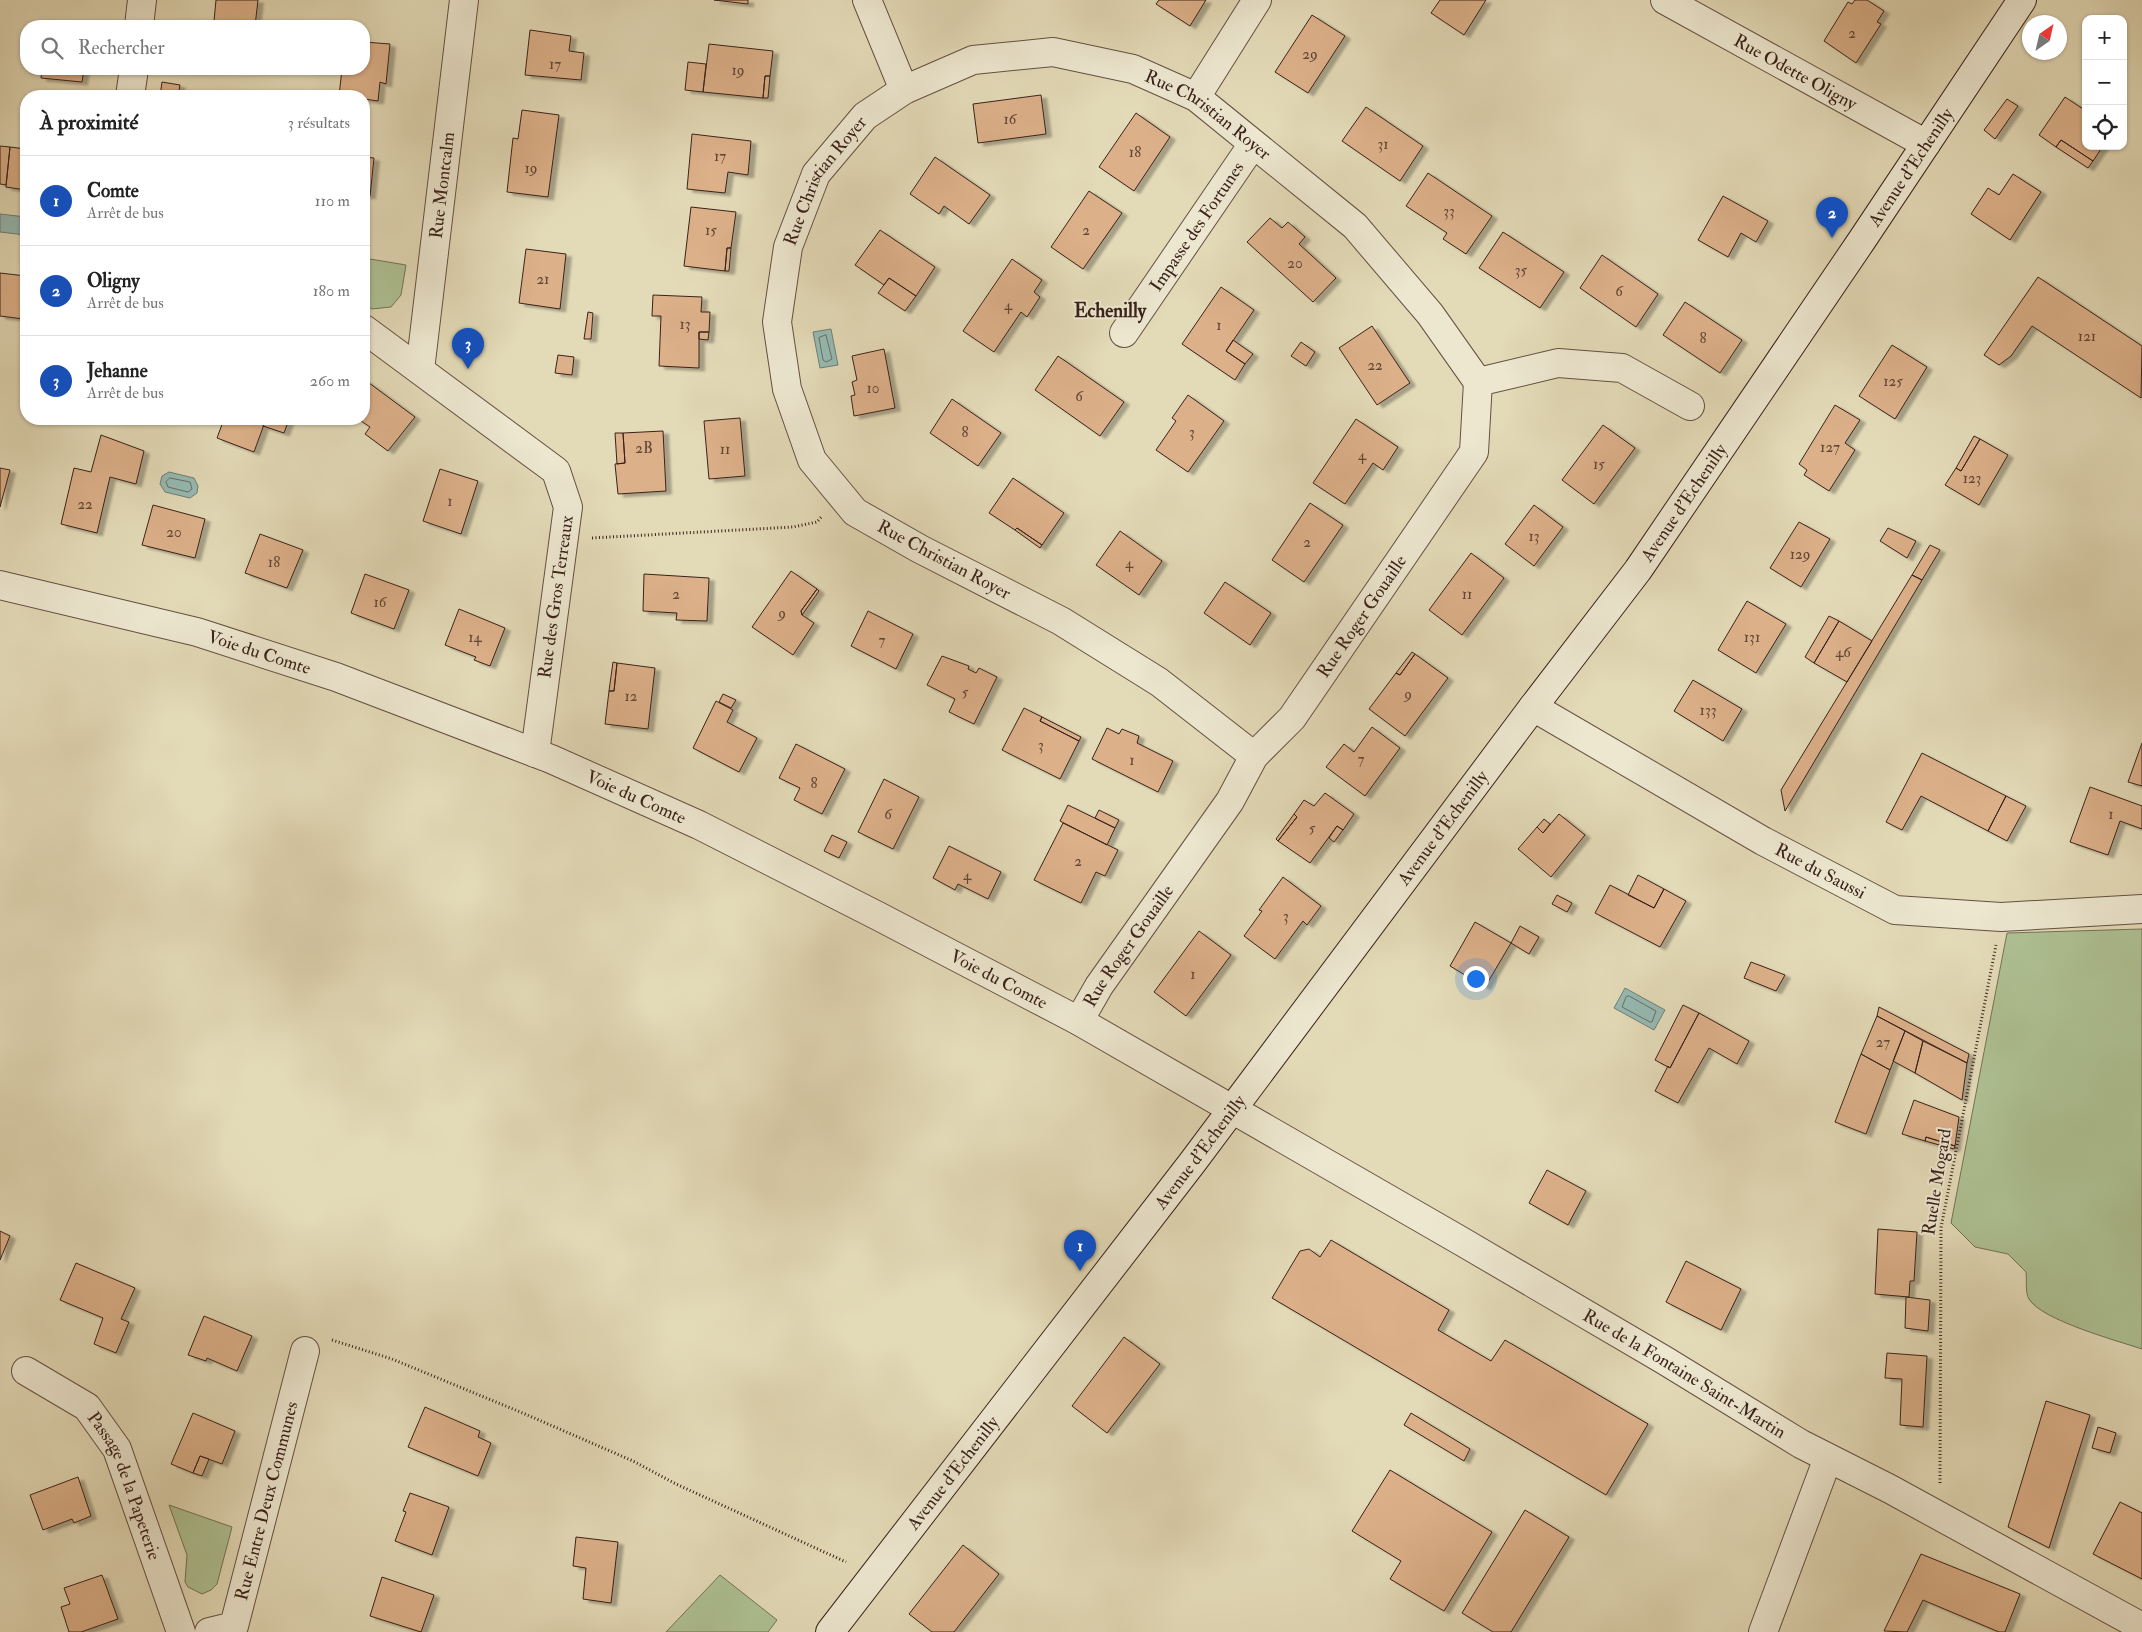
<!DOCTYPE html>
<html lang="fr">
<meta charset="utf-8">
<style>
:root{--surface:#fff;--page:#f6f6f6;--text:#222;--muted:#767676;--line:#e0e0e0;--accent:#1a73e8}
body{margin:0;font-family:"IM FELL Double Pica",serif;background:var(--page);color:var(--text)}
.controls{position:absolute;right:15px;top:15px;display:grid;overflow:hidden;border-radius:10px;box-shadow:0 1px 4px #0004}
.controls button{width:45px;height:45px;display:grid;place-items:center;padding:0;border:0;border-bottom:1px solid var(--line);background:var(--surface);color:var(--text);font:25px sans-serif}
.compass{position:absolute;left:2022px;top:15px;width:45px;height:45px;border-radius:50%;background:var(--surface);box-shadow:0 1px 4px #0004;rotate:34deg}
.you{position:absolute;left:1475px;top:978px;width:18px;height:18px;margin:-12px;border:4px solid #fff;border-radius:50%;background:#1a73e8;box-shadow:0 0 0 8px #1a73e833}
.badge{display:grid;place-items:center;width:32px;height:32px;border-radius:50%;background:var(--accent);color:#fff;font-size:16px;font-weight:700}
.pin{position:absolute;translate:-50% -41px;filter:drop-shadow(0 1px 2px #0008)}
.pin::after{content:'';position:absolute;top:26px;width:18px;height:15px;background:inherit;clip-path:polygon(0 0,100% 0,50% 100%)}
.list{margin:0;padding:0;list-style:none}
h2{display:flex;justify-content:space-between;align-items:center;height:65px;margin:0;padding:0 20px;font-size:21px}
h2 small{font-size:16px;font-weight:400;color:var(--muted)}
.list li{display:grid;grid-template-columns:32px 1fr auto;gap:15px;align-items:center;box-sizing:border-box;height:90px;padding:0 20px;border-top:1px solid var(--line)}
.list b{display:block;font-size:19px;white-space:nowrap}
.list p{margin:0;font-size:16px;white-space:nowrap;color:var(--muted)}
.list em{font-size:16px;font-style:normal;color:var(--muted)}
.icon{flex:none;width:28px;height:28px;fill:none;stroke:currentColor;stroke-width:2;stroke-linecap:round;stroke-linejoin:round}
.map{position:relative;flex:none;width:2142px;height:1632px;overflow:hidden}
.search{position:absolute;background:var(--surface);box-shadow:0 1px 4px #0004;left:20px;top:20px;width:350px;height:55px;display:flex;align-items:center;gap:12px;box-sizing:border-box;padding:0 18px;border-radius:20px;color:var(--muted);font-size:19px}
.panel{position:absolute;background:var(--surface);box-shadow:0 1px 4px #0004;left:20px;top:90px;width:350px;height:335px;border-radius:20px}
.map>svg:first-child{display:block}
.green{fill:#aec193;stroke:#747256}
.water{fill:#96bab3;stroke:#717d76}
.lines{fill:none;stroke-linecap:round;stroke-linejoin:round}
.shore{stroke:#686e66;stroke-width:1}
.building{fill:#dcb089;stroke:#39221a;filter:url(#shadow)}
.street-casing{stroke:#645041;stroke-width:30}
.secondary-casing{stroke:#39221a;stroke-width:30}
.path{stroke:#39221a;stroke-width:3;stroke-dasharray:1 2.5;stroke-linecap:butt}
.street{stroke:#ede7d0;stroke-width:28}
.secondary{stroke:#ede7d0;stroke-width:28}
.labels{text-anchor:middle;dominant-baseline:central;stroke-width:4;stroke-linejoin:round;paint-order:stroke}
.number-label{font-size:15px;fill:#624636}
.street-label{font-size:18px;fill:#39221a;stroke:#ede7d0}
.neighbourhood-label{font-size:19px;font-weight:bold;fill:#39221a;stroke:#ede7d0}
</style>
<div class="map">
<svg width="2142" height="1632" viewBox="0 0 2142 1632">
<defs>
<filter id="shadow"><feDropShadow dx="5.5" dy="3" stdDeviation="1" flood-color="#0004"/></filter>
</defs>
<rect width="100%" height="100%" fill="#e3dab7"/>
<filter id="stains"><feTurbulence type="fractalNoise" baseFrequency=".004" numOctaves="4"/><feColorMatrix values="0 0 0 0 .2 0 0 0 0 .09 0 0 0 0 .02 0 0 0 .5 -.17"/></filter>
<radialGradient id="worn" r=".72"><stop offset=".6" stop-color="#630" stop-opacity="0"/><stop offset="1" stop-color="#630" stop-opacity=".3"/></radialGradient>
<!-- green -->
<path class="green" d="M364 258 406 265 401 295 391 307 372 309 364 304Z
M2142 929V1349C2118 1341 2041 1320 2029 1299 2025 1293 2027 1280 2026 1272L2008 1254 1975 1247 1951 1223 2007 933Z
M169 1505 232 1527 217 1584 211 1590 202 1594 188 1587 185 1582 187 1555Z
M720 1575 777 1620 768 1632H666Z"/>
<!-- water -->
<path class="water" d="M0 214 26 217V235L0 232Z
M831 329 838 365 820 368 813 332Z
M169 472 194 478 198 486 197 493 190 498 165 492 160 484 162 476Z
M1625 988 1665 1010 1654 1030 1614 1008Z"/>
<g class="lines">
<!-- shore -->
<path class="shore" d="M826 335 832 359 826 362 823 360 819 338Z
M170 478 190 482 192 489 188 492 168 487 166 482Z
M1629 996 1656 1011 1652 1022H1650L1622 1007 1626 997Z"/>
</g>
<!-- building -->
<path class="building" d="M216 0H258L255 26H216L217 21H214Z
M714 0H748V4Z
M1159 0H1206L1190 26 1156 4Z
M1440 0H1486L1464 35 1431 13Z
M1855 0H1867L1884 11 1877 22 1881 24 1856 63 1824 41 1848 2 1852 4Z
M1312 15 1345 36 1308 93 1275 72Z
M530 30 571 36 569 51 584 53 581 80 525 75Z
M364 42 390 44 386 84 380 82 378 101 364 99V96H339L342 69H364Z
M709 44 773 51 770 76H765L763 98 703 92Z
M688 62 706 64 703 92 685 90Z
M42 69H84L82 82 41 78Z
M765 76H770L768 98H763Z
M162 82 180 85 178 96H160Z
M1041 95 1046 134 978 143 973 104Z
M2065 97 2086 111V146H2103L2093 161 2061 140 2056 147 2039 135Z
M2007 99 2018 106 1995 139 1984 130Z
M1366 107 1423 146 1400 181 1342 141Z
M522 110 559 115 548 197 507 192 513 138 518 139Z
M1136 113 1170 137 1134 191 1099 167Z
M692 134 751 141 748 175 728 172 725 193 687 189Z
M2061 140 2093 161 2088 168 2056 147Z
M0 146 10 147 6 185 0 184Z
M10 147 26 149V190L6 187Z
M364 157 374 158 370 196 364 195Z
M935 157 990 195 969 224 944 206 939 214 910 194Z
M1428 173 1492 216 1466 254 1443 239 1447 233 1406 206Z
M2013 174 2041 192 2010 240 1971 214 1988 188 1999 195Z
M1089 191 1122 213 1083 269 1051 247Z
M1723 196 1768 221 1756 242 1741 233 1728 257 1698 240Z
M691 207 736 212 731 248H727L725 271 684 266Z
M1270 218 1282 228 1288 222 1305 237 1299 244 1336 278 1313 302 1247 242Z
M880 230 935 267 916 296 889 278 884 285 855 265Z
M1503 232 1564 272 1540 308 1479 268Z
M727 248H731L729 271H725Z
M526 249 566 254 560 309 519 303Z
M1602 255 1658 294 1636 327 1580 288Z
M1012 259 1042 280 1034 292 1040 297 1027 317 1021 312 994 352 963 331Z
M0 273 26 276V312L24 319 0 316Z
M2038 277 2142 346 2141 398 2032 326 2011 356 1999 365 1984 355Z
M889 278 916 296 905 311 878 293Z
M1221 287 1254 310 1226 351 1245 364 1235 380 1182 344Z
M653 295 702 297 701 312H710L709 332H699V368L659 366 661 316H652Z
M1685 302 1742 340 1720 373 1663 335Z
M588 312 593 313 591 339H584Z
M1372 326 1410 383 1377 405 1339 348Z
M699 332H709L708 340 699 339Z
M1233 340 1253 354 1245 364 1226 351Z
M1301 342 1315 352 1306 366 1291 356Z
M1892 345 1927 367 1895 419 1859 396Z
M884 349 895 408 854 416 851 396 855 395 852 382 857 380 852 356Z
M558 355 574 357 572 375 555 373Z
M1058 356 1124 402 1100 436 1035 390Z
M365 380 415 417 388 451 365 434 370 427 358 419H364Z
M1188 395 1224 421 1188 472 1156 450 1176 421 1172 418Z
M952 399 1001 433 978 466 930 433Z
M1835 405 1860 420 1845 443 1855 450 1829 491 1804 475 1807 470 1799 464Z
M740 418 745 476 709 479 704 421Z
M224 419H266L254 452 217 438Z
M266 419H289L284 433 263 426Z
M1356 419 1398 447 1383 470 1373 463 1345 504 1313 483Z
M1603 425 1635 448 1594 504 1562 480Z
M663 431 666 491 618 494 615 464 625 463 623 433Z
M615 433H623L625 463 617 464Z
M101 435 144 451 136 484 110 477 97 533 61 524 74 468 91 472Z
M1974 436 1980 439 1961 471 1956 468Z
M1980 439 2008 455 1979 505 1945 485 1956 468 1961 471Z
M0 468 10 470 0 507Z
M440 469 478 481 461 534 423 521Z
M1013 478 1064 513 1042 545 1017 528 1015 530 989 513Z
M1310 503 1343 525 1304 582 1272 560Z
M153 505 205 519 195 558 142 545Z
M1534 505 1563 527 1534 566 1505 544Z
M1799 522 1830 539 1801 587 1770 568Z
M1017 528 1042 545 1040 548 1015 530Z
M1888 528 1916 541 1907 558 1880 541Z
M1120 531 1162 561 1139 595 1096 565Z
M260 534 303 550 287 588 245 573Z
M1930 545 1940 550 1922 580 1912 575Z
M1471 553 1504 578 1462 635 1429 610Z
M791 571 817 589 801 611 802 615 814 623 793 655 752 627Z
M365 574 409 590 394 629 351 613Z
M644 574 709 578 707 621 676 620 677 613 643 611Z
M1912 575 1922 580 1785 811 1781 790Z
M1225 582 1271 613 1250 645 1204 613Z
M817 589 819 591 802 615 801 611Z
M1747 601 1786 624 1756 673 1718 650Z
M459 609 505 628 490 666 474 660 476 657 445 645Z
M868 611 913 634 896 669 851 646Z
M1829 616 1839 621 1814 663 1805 657Z
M1839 621 1872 641 1847 682 1814 663Z
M1412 652 1415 654 1400 675 1396 673Z
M1415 654 1448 678 1405 736 1369 709 1396 673 1400 675Z
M942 656 969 666 968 669 976 673 979 668 997 677 974 724 949 712 955 699 927 685Z
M613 662 617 663 614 691H609Z
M617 663 655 668 648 729 605 724 609 691H614Z
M1693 680 1742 709 1723 741 1674 711Z
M723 694 736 700 731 708 719 702Z
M716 701 733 710 727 722 757 738 739 772 693 748Z
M1024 708 1042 717 1040 721 1079 741 1060 779 1002 750Z
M1042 717 1081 737 1079 741 1040 721Z
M1372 727 1400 748 1365 796 1326 767 1344 744 1354 752Z
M1107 728 1119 734 1122 729 1139 736 1137 743 1173 761 1158 792 1092 759Z
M2142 743V786L2128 782Z
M796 744 845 769 822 814 794 800 800 788 779 778Z
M1922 753 2006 796 1988 831 1921 796 1902 830 1886 822Z
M884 779 919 797 893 849 858 832Z
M2090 787 2142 806V829L2120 821 2108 855 2070 842Z
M1325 793 1354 814 1343 830 1337 826 1310 863 1278 841 1297 817 1294 814 1304 800 1314 806Z
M2006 796 2026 806 2007 841 1988 831Z
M1068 805 1115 828 1107 845 1060 821Z
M1099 810 1119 820 1115 828 1095 818Z
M1294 814 1297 817 1278 841 1276 839Z
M1559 814 1585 835 1551 877 1518 849 1537 827 1543 833Z
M1544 819 1550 824 1543 833 1537 827Z
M1063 823 1118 850 1105 876 1096 872 1081 903 1034 880Z
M1337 826 1343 830 1334 842 1329 838Z
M832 835 847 842 839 858 824 851Z
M949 846 1001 872 988 899 958 884 955 890 933 878Z
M1638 875 1664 889 1654 908 1628 895Z
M1283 877 1321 906 1307 925 1303 921 1275 959 1244 936 1262 911 1259 910Z
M1610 885 1654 908 1664 889 1686 901 1660 947 1595 913Z
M1557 895 1572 903 1567 912 1552 904Z
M1475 922 1511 943 1485 987 1450 966Z
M1520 926 1539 937 1529 954 1511 943Z
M1199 931 1231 955 1186 1016 1154 992Z
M1751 962 1785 975 1776 991 1744 978Z
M1683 1005 1699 1013 1670 1068 1655 1060Z
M1879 1007 1969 1054 1967 1063 1877 1016Z
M1699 1013 1749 1041 1737 1064 1709 1048 1678 1103 1655 1091 1668 1066 1670 1068Z
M1877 1016 1905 1031 1890 1070 1861 1054Z
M1905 1031 1923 1041 1915 1073 1893 1061Z
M1923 1041 1967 1063 1962 1100 1915 1073Z
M1861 1054 1890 1070 1866 1134 1835 1122Z
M1914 1100 1959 1117 1955 1146 1926 1137 1925 1141 1902 1134Z
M1926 1137 1955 1146 1954 1149 1925 1141Z
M1547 1170 1586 1191 1568 1225 1529 1203Z
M1878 1229 1917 1232 1914 1281H1910L1909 1297 1875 1294Z
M0 1231 10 1236 0 1260Z
M1331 1240 1449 1310 1438 1330 1491 1361 1505 1340 1648 1424 1606 1495 1272 1298 1300 1251 1309 1249 1320 1257Z
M1686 1261 1741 1289 1721 1330 1666 1302Z
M76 1263 135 1288 121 1319 129 1322 116 1353 94 1344 103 1318 60 1300Z
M1906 1297 1930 1300 1928 1331 1905 1328Z
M204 1316 252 1336 237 1371 207 1358 206 1361 188 1355Z
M1124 1337 1160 1364 1107 1433 1072 1406Z
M1887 1353 1927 1356 1923 1427 1900 1425 1902 1379 1885 1378Z
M2046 1401 2090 1415 2049 1548 2008 1527Z
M425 1407 480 1431 478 1437 491 1443 478 1476 408 1447Z
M193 1413 235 1431 222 1464 200 1456 193 1473 171 1464Z
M1411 1413 1470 1449 1464 1461 1404 1425Z
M2098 1427 2116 1433 2110 1453 2092 1448Z
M200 1456 209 1459 202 1476 193 1473Z
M1390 1470 1492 1532 1444 1611 1390 1579 1401 1561 1352 1531Z
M78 1477 91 1516 74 1523 72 1519 43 1530 30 1495Z
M410 1493 449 1507 432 1555 395 1541 406 1512 403 1511Z
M2120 1502 2142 1513V1579L2093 1554Z
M1525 1510 1569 1537 1511 1632H1493L1462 1613Z
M576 1537 618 1542 611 1603 583 1599 586 1568 573 1566Z
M963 1545 999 1574 954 1632H932L909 1614Z
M1921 1554 2020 1594 2005 1632H1999L1923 1600 1907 1632 1884 1631Z
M102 1575 118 1619 81 1632H69L61 1607 70 1604 64 1588Z
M382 1577 434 1595 421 1632 370 1616Z"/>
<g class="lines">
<!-- street casing -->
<g class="street-casing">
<g id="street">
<path d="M867 0 904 90"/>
<path id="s1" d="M1665 0 1926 144"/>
<path d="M139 26 142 0"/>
<path d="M130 96 134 69"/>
<path d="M1196 97 1257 0"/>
<path d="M364 329 556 471 568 507 535 753"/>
<path id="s2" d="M1124 333 1253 144"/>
<path id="s3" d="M420 370 464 0"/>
<path id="s4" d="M0 585 197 632 336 677 551 759 699 825 878 916 1079 1021 1461 1241 1664 1360 1801 1444 1890 1489 2142 1627"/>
<path id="s5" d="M1533 707 1763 841 1895 910 2001 917 2142 909"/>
<path id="s6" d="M1254 756 1159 682 1061 621 920 549 855 512 812 460 787 389 777 322 788 247 816 174 865 116 904 90 973 60 1053 52 1133 69 1196 97 1355 226 1430 314 1478 382"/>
<path id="s7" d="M1079 1021 1099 986 1230 801 1254 756 1292 718 1474 452 1478 382 1558 363 1622 368 1690 406"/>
<path id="s8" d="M26 1371 87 1407 117 1449 181 1632"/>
<path id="s9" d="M209 1632 234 1626 305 1351"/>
<path d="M1763 1632 1828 1458"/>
</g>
</g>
<!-- secondary casing -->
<g class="secondary-casing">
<g id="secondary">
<path id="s10" d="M830 1632 1192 1163 1533 707 1638 570 1862 240 2022 0"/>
</g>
</g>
<!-- path -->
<path class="path" d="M592 538 793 527 817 522 822 516
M332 1340 392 1359 525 1414 633 1461 676 1484 846 1562
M1940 1483 1941 1228 1996 945"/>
<!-- street -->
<use href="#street" class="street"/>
<!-- secondary -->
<use href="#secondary" class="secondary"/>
</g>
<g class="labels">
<!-- number labels -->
<g class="number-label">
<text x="1852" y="33">2</text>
<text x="1310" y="54">29</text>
<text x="555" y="64">17</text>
<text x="738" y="70">19</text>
<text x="1010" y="119">16</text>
<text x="1383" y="144">31</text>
<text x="1135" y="152">18</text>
<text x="720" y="156">17</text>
<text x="531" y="168">19</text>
<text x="1449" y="211">33</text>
<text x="711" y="230">15</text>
<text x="1086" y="230">2</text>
<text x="1295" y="263">20</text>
<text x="1521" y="270">35</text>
<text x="543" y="279">21</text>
<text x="1619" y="291">6</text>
<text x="1008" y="305">4</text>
<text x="685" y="324">13</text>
<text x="1219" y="325">1</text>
<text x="2087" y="336">121</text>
<text x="1703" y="338">8</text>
<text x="1375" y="365">22</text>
<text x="1893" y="381">125</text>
<text x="873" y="388">10</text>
<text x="1079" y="396">6</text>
<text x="965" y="432">8</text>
<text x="1192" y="432">3</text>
<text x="1830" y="447">127</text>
<text x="644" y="448">2B</text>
<text x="725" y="449">11</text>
<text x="1362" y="455">4</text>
<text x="1599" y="464">15</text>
<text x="1972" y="478">123</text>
<text x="450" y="501">1</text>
<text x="85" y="504">22</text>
<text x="174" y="532">20</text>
<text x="1534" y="536">13</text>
<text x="1307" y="542">2</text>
<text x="1800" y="554">129</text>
<text x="274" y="562">18</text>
<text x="1129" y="563">4</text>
<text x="676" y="594">2</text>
<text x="1467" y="594">11</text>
<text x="380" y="602">16</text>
<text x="782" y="613">9</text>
<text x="475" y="637">14</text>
<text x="1752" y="637">131</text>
<text x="882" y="640">7</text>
<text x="1843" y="652">46</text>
<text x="965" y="692">5</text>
<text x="1408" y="694">9</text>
<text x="631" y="696">12</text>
<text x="1708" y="710">133</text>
<text x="1041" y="745">3</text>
<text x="1361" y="759">7</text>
<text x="1132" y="760">1</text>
<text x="814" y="783">8</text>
<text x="888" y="814">6</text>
<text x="2111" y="814">1</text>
<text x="1312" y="828">5</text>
<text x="1078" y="861">2</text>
<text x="967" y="875">4</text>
<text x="1286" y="916">3</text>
<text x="1193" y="974">1</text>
<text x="1883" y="1042">27</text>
</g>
<!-- street labels -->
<g class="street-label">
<text stroke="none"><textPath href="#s1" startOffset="149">Rue Odette Oligny</textPath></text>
<text stroke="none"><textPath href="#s6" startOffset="1282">Rue Christian Royer</textPath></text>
<text stroke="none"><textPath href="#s10" startOffset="1821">Avenue d'Echenilly</textPath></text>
<text stroke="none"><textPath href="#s6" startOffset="832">Rue Christian Royer</textPath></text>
<text stroke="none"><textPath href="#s3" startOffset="186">Rue Montcalm</textPath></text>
<text stroke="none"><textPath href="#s2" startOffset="129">Impasse des Fortunes</textPath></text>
<text stroke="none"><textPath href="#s10" startOffset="1416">Avenue d'Echenilly</textPath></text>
<text transform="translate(944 560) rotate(28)">Rue Christian Royer</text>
<text transform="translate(556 597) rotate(-82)">Rue des Gros Terreaux</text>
<text stroke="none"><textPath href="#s7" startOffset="495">Rue Roger Gouaille</textPath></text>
<text stroke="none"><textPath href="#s4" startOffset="268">Voie du Comte</textPath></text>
<text stroke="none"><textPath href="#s4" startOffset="672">Voie du Comte</textPath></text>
<text stroke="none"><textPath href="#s10" startOffset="1011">Avenue d'Echenilly</textPath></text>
<text stroke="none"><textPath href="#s5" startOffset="331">Rue du Saussi</textPath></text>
<text stroke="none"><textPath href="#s7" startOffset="90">Rue Roger Gouaille</textPath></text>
<text stroke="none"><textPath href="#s4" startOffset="1078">Voie du Comte</textPath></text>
<text stroke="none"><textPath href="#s10" startOffset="606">Avenue d'Echenilly</textPath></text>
<text transform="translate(1937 1182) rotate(-81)">Ruelle Mogard</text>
<text stroke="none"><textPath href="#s4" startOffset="1869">Rue de la Fontaine Saint-Martin</textPath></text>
<text stroke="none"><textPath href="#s10" startOffset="201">Avenue d'Echenilly</textPath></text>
<text stroke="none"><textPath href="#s8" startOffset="159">Passage de la Papeterie</textPath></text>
<text stroke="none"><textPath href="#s9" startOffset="155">Rue Entre Deux Communes</textPath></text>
</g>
<!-- neighbourhood labels -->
<g class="neighbourhood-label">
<text x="1110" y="311">Echenilly</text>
</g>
</g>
<rect width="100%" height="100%" filter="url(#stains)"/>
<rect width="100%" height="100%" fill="url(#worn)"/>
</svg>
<div class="controls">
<button>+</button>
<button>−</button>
<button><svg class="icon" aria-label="locate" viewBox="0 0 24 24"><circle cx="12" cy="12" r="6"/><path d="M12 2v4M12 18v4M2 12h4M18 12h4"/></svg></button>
</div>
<svg class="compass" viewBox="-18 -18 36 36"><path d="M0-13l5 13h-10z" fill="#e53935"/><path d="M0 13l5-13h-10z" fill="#767676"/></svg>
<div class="you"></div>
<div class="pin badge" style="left:1080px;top:1271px;background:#1a4fb4">1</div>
<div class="pin badge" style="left:1832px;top:238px;background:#1a4fb4">2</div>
<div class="pin badge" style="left:468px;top:369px;background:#1a4fb4">3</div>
<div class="search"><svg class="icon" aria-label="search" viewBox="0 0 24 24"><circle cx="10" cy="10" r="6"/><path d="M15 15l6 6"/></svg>Rechercher</div>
<section class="panel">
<h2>À proximité<small>3 résultats</small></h2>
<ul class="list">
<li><span class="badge" style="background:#1a4fb4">1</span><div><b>Comte</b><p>Arrêt de bus</p></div><em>110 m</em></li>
<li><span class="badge" style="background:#1a4fb4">2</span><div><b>Oligny</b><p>Arrêt de bus</p></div><em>180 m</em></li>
<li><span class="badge" style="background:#1a4fb4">3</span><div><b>Jehanne</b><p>Arrêt de bus</p></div><em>260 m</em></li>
</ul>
</section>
</div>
